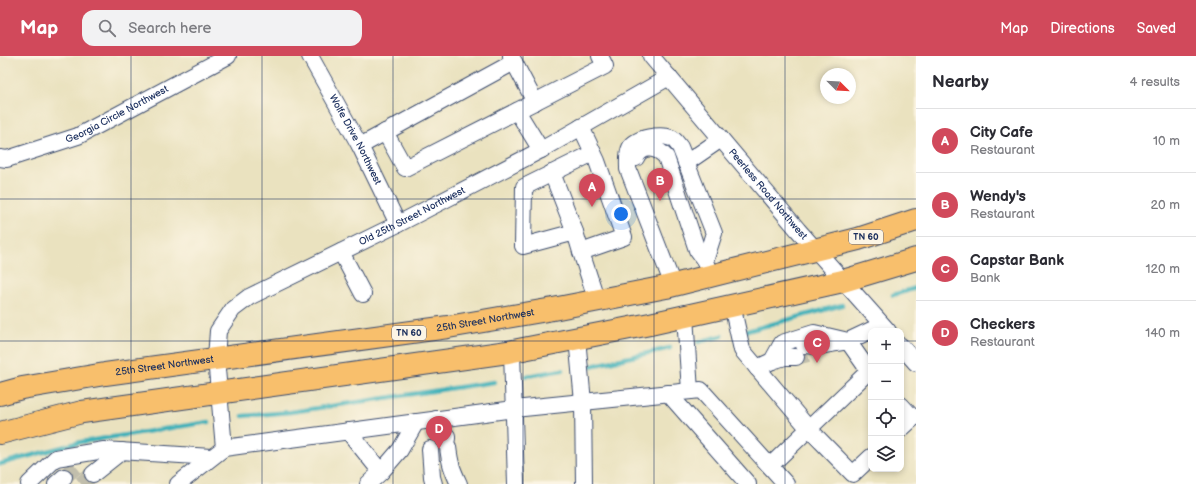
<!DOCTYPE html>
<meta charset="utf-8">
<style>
:root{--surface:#fff;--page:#f2f2f3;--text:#2b2b33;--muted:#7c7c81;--line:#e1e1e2;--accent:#d1495b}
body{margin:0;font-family:"Balsamiq Sans",sans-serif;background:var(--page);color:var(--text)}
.controls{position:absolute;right:12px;bottom:12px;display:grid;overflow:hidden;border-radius:8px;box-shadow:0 2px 6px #0003}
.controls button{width:36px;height:36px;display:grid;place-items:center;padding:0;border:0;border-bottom:1px solid var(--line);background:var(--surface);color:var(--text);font:20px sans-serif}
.compass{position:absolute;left:820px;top:12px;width:36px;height:36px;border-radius:50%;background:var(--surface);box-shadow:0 2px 6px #0003;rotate:114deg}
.you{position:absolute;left:621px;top:158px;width:14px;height:14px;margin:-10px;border:3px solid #fff;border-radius:50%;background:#1a73e8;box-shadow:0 0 0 6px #1a73e833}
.badge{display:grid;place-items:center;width:26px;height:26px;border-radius:50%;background:var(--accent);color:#fff;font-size:13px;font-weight:700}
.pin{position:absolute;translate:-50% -33px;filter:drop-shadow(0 1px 2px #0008)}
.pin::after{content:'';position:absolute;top:21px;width:14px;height:12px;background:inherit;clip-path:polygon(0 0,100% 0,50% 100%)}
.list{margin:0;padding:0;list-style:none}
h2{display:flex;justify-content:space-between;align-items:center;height:52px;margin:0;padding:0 16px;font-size:17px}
h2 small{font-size:13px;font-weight:400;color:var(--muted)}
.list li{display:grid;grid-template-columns:26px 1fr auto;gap:12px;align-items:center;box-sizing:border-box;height:64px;padding:0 16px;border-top:1px solid var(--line)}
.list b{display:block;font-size:15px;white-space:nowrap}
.list p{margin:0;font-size:13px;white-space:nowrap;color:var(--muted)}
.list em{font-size:13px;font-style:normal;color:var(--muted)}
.icon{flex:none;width:22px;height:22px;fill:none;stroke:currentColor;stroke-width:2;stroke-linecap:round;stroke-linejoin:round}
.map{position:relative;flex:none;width:916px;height:428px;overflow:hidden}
header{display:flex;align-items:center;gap:24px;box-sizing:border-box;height:56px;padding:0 20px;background:var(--accent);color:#fff}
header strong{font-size:19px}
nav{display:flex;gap:22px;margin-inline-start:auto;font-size:14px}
.search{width:280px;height:36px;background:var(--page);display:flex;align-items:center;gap:10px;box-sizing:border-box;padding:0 14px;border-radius:12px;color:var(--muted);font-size:15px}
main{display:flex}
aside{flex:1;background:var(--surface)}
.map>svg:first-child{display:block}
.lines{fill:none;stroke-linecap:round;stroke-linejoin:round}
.stream{stroke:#40b1b9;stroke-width:4.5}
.minor-tunnel{stroke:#c1beac;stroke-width:16;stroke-dasharray:16 8;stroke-linecap:butt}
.minor-casing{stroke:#3a4a6d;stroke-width:18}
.highway-casing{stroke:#3a4a6d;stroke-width:24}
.minor{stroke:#fff;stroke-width:16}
.highway{stroke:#f8bf6c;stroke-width:22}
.grid{fill:none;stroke:#1b2f5e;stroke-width:1;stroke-opacity:0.55}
.labels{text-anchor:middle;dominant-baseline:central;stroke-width:3.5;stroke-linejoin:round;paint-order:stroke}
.shield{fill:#fcf5e5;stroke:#5e6a86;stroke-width:1}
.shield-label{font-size:9px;font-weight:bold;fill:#1b2f5e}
.street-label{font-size:10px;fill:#1b2f5e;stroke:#fcf5e5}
</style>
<header>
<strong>Map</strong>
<div class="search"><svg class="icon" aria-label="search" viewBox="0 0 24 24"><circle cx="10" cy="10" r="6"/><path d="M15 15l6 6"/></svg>Search here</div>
<nav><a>Map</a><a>Directions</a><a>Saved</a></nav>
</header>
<main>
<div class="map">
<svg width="916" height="428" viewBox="0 0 916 428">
<rect width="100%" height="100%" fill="#fcf5e5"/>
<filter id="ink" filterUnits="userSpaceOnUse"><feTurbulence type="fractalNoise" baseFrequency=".025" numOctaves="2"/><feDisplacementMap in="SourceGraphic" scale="8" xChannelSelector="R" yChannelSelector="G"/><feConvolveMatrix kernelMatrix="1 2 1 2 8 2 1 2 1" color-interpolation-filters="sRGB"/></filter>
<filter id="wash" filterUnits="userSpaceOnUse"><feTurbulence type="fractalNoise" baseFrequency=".012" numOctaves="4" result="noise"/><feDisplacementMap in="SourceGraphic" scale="16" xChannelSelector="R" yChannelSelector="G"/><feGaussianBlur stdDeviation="0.9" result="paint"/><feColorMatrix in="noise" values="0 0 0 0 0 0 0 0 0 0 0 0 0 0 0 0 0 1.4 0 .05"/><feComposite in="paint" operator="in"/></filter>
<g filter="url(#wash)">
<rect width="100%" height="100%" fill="#eae2bf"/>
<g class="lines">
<!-- stream -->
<path class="stream" d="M893 239 916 232
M747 275 842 249
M698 286 722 280
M591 310 670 292
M527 320 562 314
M243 360 291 356 494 326
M0 408 81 386 209 366"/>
</g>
</g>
<g filter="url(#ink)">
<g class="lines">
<!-- minor-tunnel -->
<path class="minor-tunnel" d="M796 301 808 298
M64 421 78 409
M81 428 93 418"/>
<!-- minor casing -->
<g class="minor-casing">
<g id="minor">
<path id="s1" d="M310 0 360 90 398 168"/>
<path id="s2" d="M651 0 798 174 888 275"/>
<path d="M514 6 535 46"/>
<path d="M517 55 541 94"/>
<path d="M581 71 597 105 624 181 581 196 597 245"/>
<path d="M385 76 405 112 605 10 600 0"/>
<path d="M360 90 514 6 511 0"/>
<path id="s3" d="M0 102 7 103 78 80 228 0"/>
<path d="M636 102C642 88 657 91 666 101L697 194 705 205"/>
<path d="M686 107 721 83"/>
<path d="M552 117 575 176"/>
<path d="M341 196 363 238"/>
<path d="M581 196 575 176 523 190 524 131 593 97"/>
<path d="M673 229 628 113C628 106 627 98 630 92 636 81 661 78 671 82 675 83 677 88 680 91L714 177 705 205 710 220"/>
<path d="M732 249 742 294 809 373 853 418 871 401"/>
<path d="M685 260 690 335"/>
<path d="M577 282 583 346 584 428"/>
<path d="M804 289 818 290 848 285 871 318"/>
<path d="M901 290 916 307"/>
<path d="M512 295 516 428"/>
<path d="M772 305 785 301H796"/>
<path d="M757 312 772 305 782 287 814 277 848 285 882 269"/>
<path d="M668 337 748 428"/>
<path d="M901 349 913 362 916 361"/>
<path d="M436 363 437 373 447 380V383"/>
<path d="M901 373 913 362"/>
<path d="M348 375 381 416 368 428"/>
<path d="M448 391C450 408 452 413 459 428"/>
<path id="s4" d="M224 392 216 302 218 275 233 253 249 241 398 168 541 94 669 21"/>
<path d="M430 393 432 421 434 428"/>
<path d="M770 410 871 313"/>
<path d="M381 416 400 394 416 366"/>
<path d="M93 418 122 395"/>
<path d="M29 428 56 402 104 394 211 401"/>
<path d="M56 428 64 421"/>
<path d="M178 428 224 392 514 353 701 334 786 428"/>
</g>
</g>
<!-- highway casing -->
<g class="highway-casing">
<g id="highway">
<path id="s5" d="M0 338 22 332 105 318 448 271 553 253 666 231 858 183 916 164"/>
<path d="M0 377 82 356 508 296 650 268 843 225 916 203"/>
</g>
</g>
<!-- minor -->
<use href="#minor" class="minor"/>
<!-- highway -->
<use href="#highway" class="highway"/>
</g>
</g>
<!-- grid -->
<path class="grid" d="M131 0V428M262 0V428M393 0V428M523 0V428M654 0V428M785 0V428M0 143H916M0 285H871M901 285H916"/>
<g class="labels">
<!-- shield labels -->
<g class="shield">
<rect x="849" y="174" width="34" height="14" rx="3"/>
<rect x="392" y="270" width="34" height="14" rx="3"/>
</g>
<g class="shield-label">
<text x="866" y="181">TN 60</text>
<text x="409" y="277">TN 60</text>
</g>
<!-- street labels -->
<g class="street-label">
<text stroke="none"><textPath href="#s3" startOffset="126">Georgia Circle Northwest</textPath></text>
<text stroke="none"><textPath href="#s1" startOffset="95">Wolfe Drive Northwest</textPath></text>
<text stroke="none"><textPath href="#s2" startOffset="181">Peerless Road Northwest</textPath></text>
<text stroke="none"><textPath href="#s4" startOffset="346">Old 25th Street Northwest</textPath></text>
<text stroke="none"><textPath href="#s5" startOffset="491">25th Street Northwest</textPath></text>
<text stroke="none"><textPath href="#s5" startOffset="167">25th Street Northwest</textPath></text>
</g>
</g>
</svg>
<div class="controls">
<button>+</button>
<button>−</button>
<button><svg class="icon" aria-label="locate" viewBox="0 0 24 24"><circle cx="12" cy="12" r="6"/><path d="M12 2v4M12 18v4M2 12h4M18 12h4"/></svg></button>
<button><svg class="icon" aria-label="layers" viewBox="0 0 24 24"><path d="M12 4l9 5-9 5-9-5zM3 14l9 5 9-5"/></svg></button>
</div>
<svg class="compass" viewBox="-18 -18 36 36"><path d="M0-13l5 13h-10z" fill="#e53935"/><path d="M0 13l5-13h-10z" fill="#7c7c81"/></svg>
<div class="you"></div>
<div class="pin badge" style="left:592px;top:151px">A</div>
<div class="pin badge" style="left:660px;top:145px">B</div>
<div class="pin badge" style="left:817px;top:307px">C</div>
<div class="pin badge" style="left:439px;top:393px">D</div>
</div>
<aside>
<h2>Nearby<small>4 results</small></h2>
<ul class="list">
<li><span class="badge">A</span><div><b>City Cafe</b><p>Restaurant</p></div><em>10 m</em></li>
<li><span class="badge">B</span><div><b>Wendy's</b><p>Restaurant</p></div><em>20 m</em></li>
<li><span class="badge">C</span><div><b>Capstar Bank</b><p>Bank</p></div><em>120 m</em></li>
<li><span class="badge">D</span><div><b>Checkers</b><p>Restaurant</p></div><em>140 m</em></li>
</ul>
</aside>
</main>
